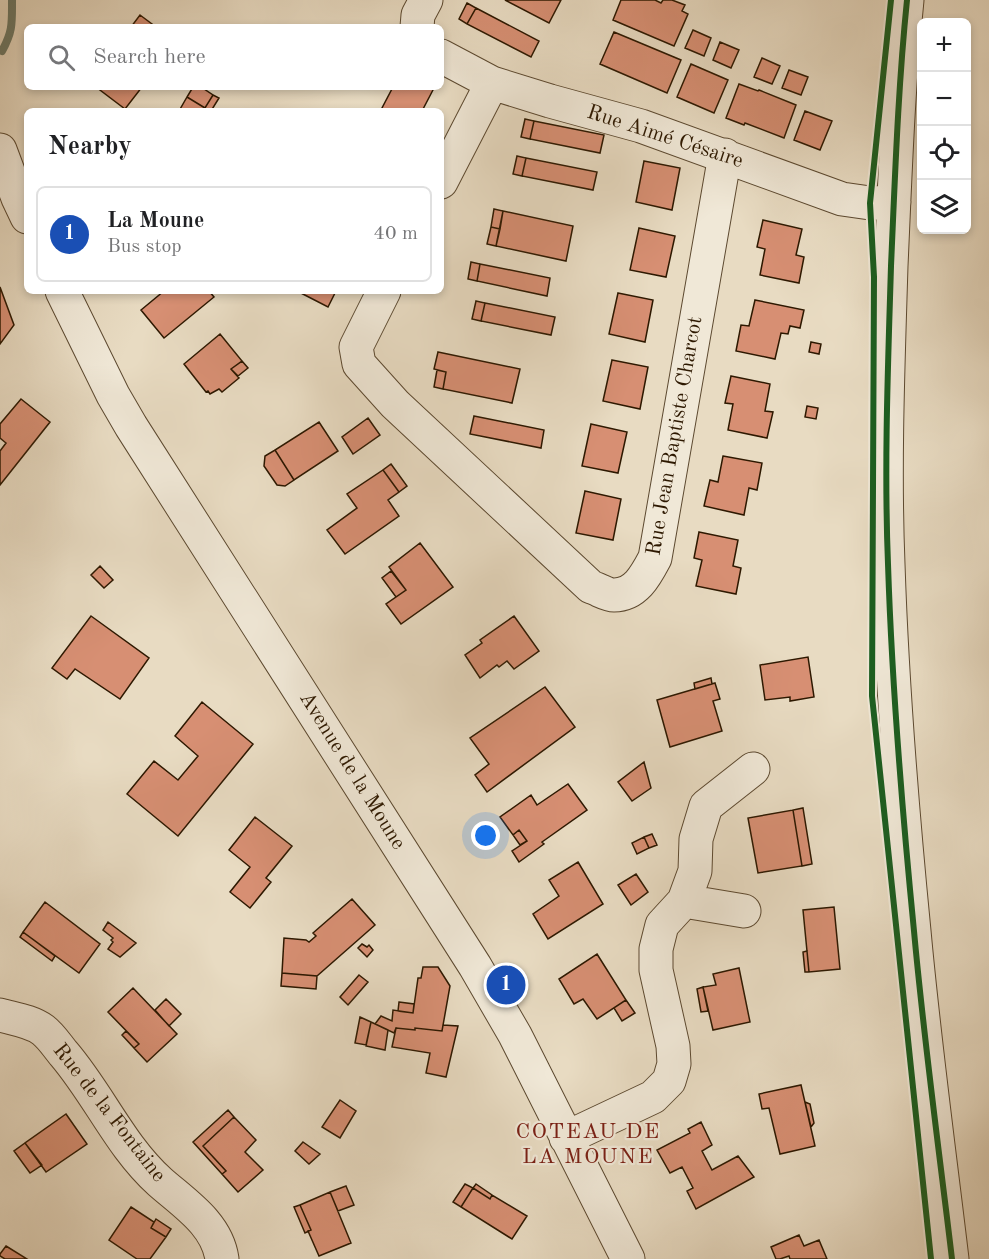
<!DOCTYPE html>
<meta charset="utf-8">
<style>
:root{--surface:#fff;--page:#f2f2f2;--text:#202124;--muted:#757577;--line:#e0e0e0;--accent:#8f2418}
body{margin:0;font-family:"Old Standard TT",serif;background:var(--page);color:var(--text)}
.controls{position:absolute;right:18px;top:18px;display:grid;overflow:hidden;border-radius:9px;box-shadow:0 3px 9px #0003}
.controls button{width:54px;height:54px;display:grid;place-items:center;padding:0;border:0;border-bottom:2px solid var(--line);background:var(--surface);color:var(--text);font:30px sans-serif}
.you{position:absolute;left:486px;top:836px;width:21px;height:21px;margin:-15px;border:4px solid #fff;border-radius:50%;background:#1a73e8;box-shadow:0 0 0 9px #1a73e833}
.badge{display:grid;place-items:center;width:39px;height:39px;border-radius:50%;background:var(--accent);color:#fff;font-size:20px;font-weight:700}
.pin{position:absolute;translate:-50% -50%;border:3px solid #fff;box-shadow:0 2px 6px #0006}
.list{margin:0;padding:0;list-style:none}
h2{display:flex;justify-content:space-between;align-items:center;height:78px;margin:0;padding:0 24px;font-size:26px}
h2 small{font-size:20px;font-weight:400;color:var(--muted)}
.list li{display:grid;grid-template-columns:39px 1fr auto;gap:18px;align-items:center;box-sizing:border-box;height:96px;margin:0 12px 12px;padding:0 12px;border:2px solid var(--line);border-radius:9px}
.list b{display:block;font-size:22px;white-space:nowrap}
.list p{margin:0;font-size:20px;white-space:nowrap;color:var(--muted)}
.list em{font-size:20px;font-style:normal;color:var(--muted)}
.icon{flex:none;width:33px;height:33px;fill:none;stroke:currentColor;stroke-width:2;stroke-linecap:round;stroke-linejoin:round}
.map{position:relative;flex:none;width:989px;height:1259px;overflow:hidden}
.search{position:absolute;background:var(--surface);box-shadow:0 3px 9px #0003;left:24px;top:24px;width:420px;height:66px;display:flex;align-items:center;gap:15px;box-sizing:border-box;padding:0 21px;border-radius:9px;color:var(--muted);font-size:22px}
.panel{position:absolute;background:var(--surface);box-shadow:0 3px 9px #0003;left:24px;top:108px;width:420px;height:186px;border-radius:9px}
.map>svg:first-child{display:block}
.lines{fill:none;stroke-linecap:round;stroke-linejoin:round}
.stream{stroke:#6d7a68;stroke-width:8}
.building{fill:#d78f73;stroke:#2d1800;stroke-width:1.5}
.minor-casing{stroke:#5c4930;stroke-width:35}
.minor{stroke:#f0e8d7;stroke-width:33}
.cycleway-casing{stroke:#f0e8d7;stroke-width:10}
.cycleway{stroke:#1b5e20;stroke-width:6}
.labels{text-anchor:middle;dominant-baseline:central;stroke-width:4.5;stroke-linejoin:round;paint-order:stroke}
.street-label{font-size:21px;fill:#2d1800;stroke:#f0e8d7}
.neighbourhood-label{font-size:22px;letter-spacing:1.5px;fill:#7a1f14;stroke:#f0e8d7}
</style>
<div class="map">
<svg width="989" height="1259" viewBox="0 0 989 1259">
<rect width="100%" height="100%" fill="#e8dbc2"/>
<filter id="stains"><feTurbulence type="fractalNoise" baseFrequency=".00333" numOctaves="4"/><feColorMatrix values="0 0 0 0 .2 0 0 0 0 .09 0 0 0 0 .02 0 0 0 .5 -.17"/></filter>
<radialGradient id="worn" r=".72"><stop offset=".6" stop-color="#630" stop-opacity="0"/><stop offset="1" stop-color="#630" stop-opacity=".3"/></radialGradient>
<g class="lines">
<!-- stream -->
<path class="stream" d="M2 51C13 31 12 23 12 0"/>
</g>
<!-- building -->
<path class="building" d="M505 0H561L549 23Z
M621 0H655L661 3 663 0H672L685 5 682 11 688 14 674 46 613 20Z
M467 3 476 8 467 24 459 19Z
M476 8 539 41 531 57 467 24Z
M140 15 156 27H131Z
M693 30 711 38 704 56 685 48Z
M614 32 681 60 667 93 600 64Z
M720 42 739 50 731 68 713 60Z
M762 58 780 66 772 84 754 77Z
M691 64 728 80 714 113 677 97Z
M789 70 808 77 801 95 782 88Z
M739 84 758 91 759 90 796 105 784 138 745 123 744 125 726 118Z
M96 87H142L125 109Z
M193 87H201L213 95 205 108 187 97Z
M393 87H433L434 88 422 111H387L382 108Z
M213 95 219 98 211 111H203Z
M187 97 205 108 203 111H179Z
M805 111 832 121 820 150 794 140Z
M525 119 534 121 530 139 521 137Z
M534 121 604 135 600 153 530 139Z
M517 156 526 158 522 176 513 174Z
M526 158 597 172 593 190 522 176Z
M644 161 680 168 672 210 636 202Z
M494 209 503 211 500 229 491 227Z
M503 211 573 226 566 261 496 246Z
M763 220 802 229 796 255 804 257 799 283 760 275 765 249 757 247Z
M491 227 500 229 496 246 487 244Z
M639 228 675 236 666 277 630 270Z
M471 262 480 264 477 281 468 279Z
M480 264 550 278 547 296 477 281Z
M0 287 14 325 0 344Z
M164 291H209L214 297 164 338 141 310Z
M297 291H336L328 307Z
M618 293 653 300 645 342 609 334Z
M755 300 804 310 800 328 790 326 788 334 781 333 775 359 736 351 741 325 749 326Z
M476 301 485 303 481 321 472 319Z
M485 303 555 317 551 335 481 321Z
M220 334 242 361 231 369 239 378 222 392 219 389 210 394 208 391 206 392 184 364Z
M811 342 821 344 819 354 809 352Z
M438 352 520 369 512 403 443 389 446 372 434 369Z
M612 360 648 367 640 409 603 401Z
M242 361 248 368 238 376 231 369Z
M437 370 446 372 443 389 434 387Z
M731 376 770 384 765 411 773 412 767 438 728 430 733 404 725 403Z
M21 399 50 422 0 485V451L6 443 0 438V424Z
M807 406 818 408 816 419 805 417Z
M474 416 544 430 541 448 470 434Z
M368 418 380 435 353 454 342 437Z
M319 422 338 451 294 480 275 450Z
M591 424 627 432 618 473 582 466Z
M275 450 294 480 285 486 277 485 264 466 265 456Z
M723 456 762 463 757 490 749 488 744 515 704 506 710 480 718 482Z
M391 464 407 486 399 492 383 470Z
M383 470 399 492 388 500 399 516 345 554 327 530 357 508 347 494Z
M585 491 621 499 613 540 576 533Z
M699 532 738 540 733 566 741 568 736 594 696 586 702 560 694 558Z
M420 543 453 587 401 624 386 604 406 590 389 567Z
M100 566 113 580 104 588 91 575Z
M391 571 406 590 396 597 382 578Z
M91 616 149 658 120 699 75 669 67 679 52 668Z
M514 616 539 651 514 669 507 661 499 667 497 665 480 678 465 655 482 643 480 640Z
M808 657 814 697 790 701V697L765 700 760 665Z
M711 678 712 684 695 689 694 683Z
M715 683 720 699 713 701 722 731 670 747 657 700Z
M545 687 575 727 487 792 475 775 489 764 470 738Z
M202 702 253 744 178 836 127 794 154 761 178 780 198 756 175 736Z
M644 762 651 788 632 801 618 782Z
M568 784 587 810 542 842 544 844 519 862 512 851 527 841 519 830 513 835 500 817 531 795 537 805Z
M803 808 812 864 802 866 793 810Z
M793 810 802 866 758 873 748 818Z
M255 817 292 846 266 878 271 882 250 908 230 892 250 867 229 850Z
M519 830 527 841 520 845 513 835Z
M652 834 657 845 649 848 644 837Z
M644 837 649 848 637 854 632 843Z
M578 862 603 904 548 939 533 914 559 896 549 880Z
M636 874 648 892 631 905 618 885Z
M352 899 375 925 317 976 282 973 284 938 306 940 309 942 316 936 313 933Z
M45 902 100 944 79 973 23 932Z
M834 907 840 969 809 972 803 910Z
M108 922 136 943 120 957 108 949 113 942 111 940 113 938 103 930Z
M23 932 55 956 52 961 20 937Z
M362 944 367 947 369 945 373 950 367 957 358 948Z
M807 951 809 972H805L803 952Z
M597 954 626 1000 597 1019 583 999 574 1004 559 979Z
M423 967H438L450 986 442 1031 415 1028V1030L396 1028 394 1033 375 1024 381 1016 392 1021 393 1010 413 1013 418 978H421Z
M739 968 750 1022 713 1030 703 987 716 985 713 974Z
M282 973 317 976 316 989 281 986Z
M359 975 368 982 348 1005 340 997Z
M703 987 708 1011 701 1012 697 989Z
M133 988 177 1034 147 1062 134 1048 139 1044 108 1012Z
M166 999 181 1014 169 1026 155 1010Z
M626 1000 635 1013 622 1021 614 1008Z
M399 1002 414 1004 413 1013 398 1011Z
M360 1017 371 1022 366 1045 355 1043Z
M371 1022 388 1030 385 1050 366 1046Z
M443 1025 458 1026 446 1077 426 1073 430 1053 392 1047 396 1028 415 1030V1028L442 1031Z
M126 1031 139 1044 134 1048 122 1035Z
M801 1085 815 1146 780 1154 769 1108 762 1109 759 1094Z
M340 1100 356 1111 340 1138 322 1127Z
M805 1102 810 1104 814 1123 811 1127Z
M228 1110 234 1117 203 1146 226 1171 222 1174 193 1142Z
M66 1114 87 1144 46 1172 25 1143Z
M234 1117 256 1140 245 1152 263 1170 238 1192 222 1174 226 1171 203 1146Z
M701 1122 712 1145 702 1151 712 1170 738 1156 754 1177 696 1209 687 1191 693 1188 682 1167 670 1173 657 1150 690 1133 688 1129Z
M303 1142 320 1154 309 1164 295 1151Z
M25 1143 42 1165 30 1173 14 1151Z
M465 1184 473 1188 461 1207 453 1202Z
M476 1184 492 1195 490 1199 473 1188Z
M346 1186 354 1205 338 1211 330 1192Z
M473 1188 490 1199 492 1195 527 1216 512 1239 461 1207Z
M330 1192 351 1243 319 1256 308 1231 311 1230 300 1205Z
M300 1205 311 1230 305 1233 294 1207Z
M131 1207 154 1222 151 1228 166 1237 150 1259H137L109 1240Z
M156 1219 171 1229 166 1237 151 1228Z
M799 1235 804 1246 819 1240 827 1259H790L789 1256 780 1259H776L771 1247Z
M6 1246 27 1259H5L0 1256V1254Z"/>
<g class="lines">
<!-- minor casing -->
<g class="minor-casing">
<path id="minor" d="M907 0C898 88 895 177 891 266 888 365 884 465 888 564 892 687 902 809 914 931 924 1041 939 1150 952 1259
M417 27 418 15 426 0
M441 56 492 83 550 101 641 126 842 199 870 203 894 202
M0 150 18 198 27 217
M441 182 492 83
M62 291 113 395 131 426 475 966 515 1035 628 1259
M384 291 356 347 359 364 395 404 591 587C598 589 607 595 614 595 636 595 646 575 655 558L725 155
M684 901 744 911
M0 1015C14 1019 31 1021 43 1030 51 1036 58 1047 64 1054 99 1095 120 1146 160 1182 185 1204 217 1224 222 1259
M566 1138 653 1097 669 1081 674 1064 673 1046 656 970V949L662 925 684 901 695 871 696 839 706 806 753 769"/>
</g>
<!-- minor -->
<use href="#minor" class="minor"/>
<!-- cycleway casing -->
<g class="cycleway-casing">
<path id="cycleway" d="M891 0 870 203 874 277 872 696 931 1259
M907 0C898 88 895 177 891 266 888 365 884 465 888 564 892 687 902 809 914 931 924 1041 939 1150 952 1259"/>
</g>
<!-- cycleway -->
<use href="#cycleway" class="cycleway"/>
</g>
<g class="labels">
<!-- street labels -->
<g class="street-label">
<text transform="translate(665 137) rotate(18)">Rue Aimé Césaire</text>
<text transform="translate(675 436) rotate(-80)">Rue Jean Baptiste Charcot</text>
<text transform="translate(352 771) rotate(58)">Avenue de la Moune</text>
<text transform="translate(109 1113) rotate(52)">Rue de la Fontaine</text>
</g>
<!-- neighbourhood labels -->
<g class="neighbourhood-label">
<text x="588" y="1132">COTEAU DE<tspan x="588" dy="25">LA MOUNE</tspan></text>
</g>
</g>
<rect width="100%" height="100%" filter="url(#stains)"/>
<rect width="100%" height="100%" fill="url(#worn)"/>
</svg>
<div class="controls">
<button>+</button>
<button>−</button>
<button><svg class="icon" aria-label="locate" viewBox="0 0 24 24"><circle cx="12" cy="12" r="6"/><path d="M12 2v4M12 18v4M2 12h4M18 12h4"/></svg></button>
<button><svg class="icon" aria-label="layers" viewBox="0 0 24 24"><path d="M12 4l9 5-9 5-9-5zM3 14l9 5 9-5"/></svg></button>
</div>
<div class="you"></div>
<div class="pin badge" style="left:506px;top:985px;background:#1a4fb4">1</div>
<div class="search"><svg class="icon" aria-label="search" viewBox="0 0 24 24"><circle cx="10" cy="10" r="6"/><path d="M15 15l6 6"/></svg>Search here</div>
<section class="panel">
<h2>Nearby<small></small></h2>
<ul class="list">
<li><span class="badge" style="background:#1a4fb4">1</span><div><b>La Moune</b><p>Bus stop</p></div><em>40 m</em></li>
</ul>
</section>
</div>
